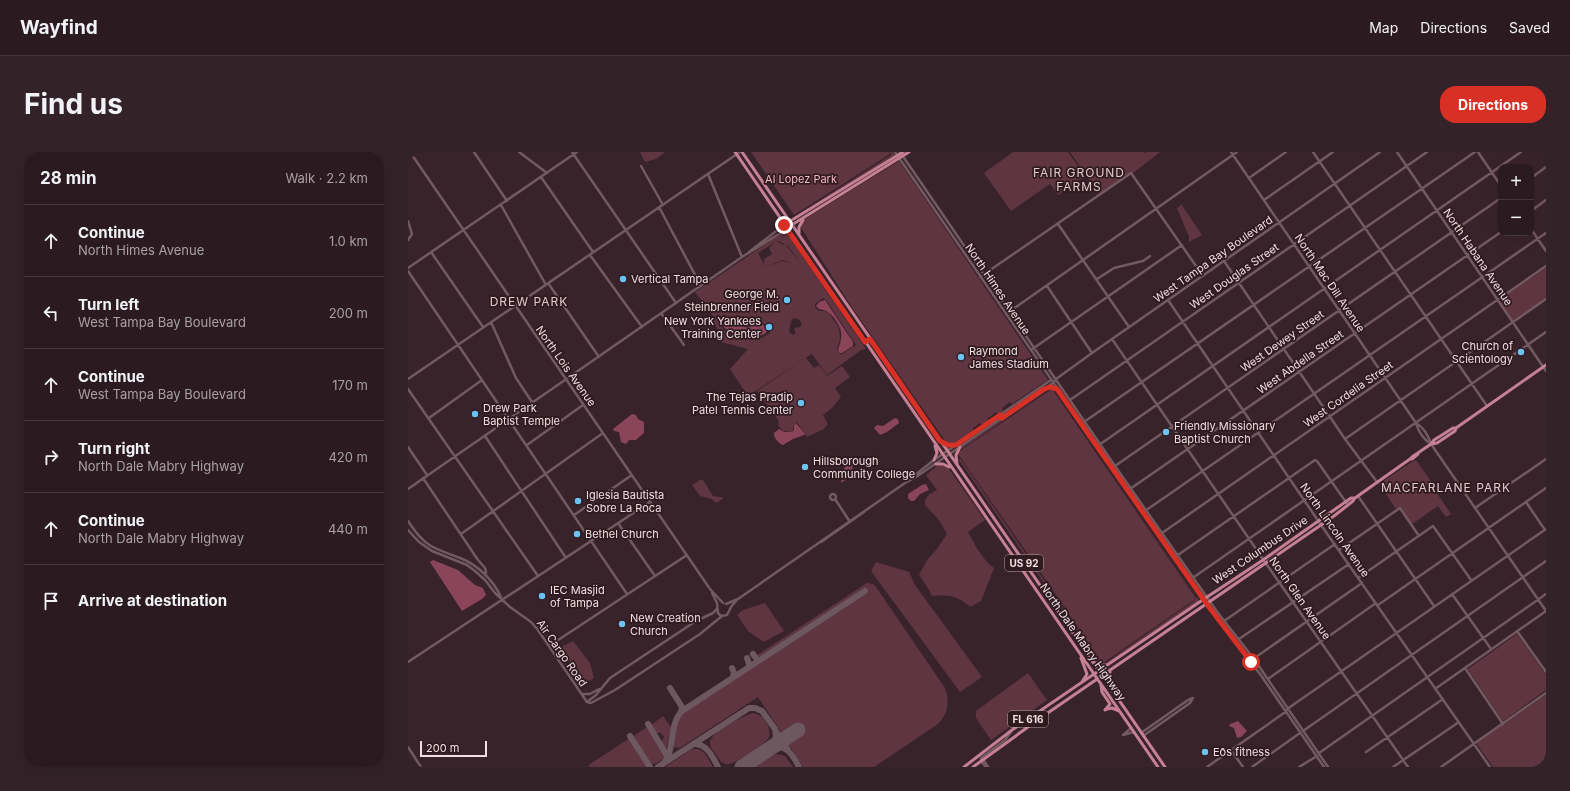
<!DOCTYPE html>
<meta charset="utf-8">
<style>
:root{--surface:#2b1a20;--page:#332329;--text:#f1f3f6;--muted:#a6a1a5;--line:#47383e;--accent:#d93025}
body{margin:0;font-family:Inter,sans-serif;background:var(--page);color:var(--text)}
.controls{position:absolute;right:12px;top:12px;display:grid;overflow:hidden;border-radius:8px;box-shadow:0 4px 16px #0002}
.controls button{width:36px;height:36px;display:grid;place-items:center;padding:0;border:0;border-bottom:1px solid var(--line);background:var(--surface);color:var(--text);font:20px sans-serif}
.scale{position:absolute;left:12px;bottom:10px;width:67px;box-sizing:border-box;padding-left:4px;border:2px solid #efdfe3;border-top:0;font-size:11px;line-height:14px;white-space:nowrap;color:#efdfe3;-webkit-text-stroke:3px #2f1a20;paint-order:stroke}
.stop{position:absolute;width:12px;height:12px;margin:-9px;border:3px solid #d93025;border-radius:50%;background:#fff}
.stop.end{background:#d93025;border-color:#fff;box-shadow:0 1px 4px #0008}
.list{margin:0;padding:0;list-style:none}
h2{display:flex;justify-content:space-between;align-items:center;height:52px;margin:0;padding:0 16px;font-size:17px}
h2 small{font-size:13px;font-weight:400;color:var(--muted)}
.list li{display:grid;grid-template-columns:26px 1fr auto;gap:12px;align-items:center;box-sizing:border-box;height:72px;padding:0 16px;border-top:1px solid var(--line)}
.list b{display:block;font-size:15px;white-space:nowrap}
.list p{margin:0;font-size:13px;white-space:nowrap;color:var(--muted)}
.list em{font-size:13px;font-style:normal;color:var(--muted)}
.icon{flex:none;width:22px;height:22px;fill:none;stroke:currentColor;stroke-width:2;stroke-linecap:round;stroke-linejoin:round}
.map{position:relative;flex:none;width:1138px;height:615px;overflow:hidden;border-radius:16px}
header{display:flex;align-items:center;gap:24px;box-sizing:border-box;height:56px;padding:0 20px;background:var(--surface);border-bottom:1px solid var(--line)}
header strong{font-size:19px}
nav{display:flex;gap:22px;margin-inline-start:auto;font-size:14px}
.intro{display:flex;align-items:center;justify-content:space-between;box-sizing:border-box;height:96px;padding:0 24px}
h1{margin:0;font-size:28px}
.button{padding:10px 18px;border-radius:16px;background:var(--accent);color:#fff;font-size:14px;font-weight:700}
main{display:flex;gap:24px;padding:0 24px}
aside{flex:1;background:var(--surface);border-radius:16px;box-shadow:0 4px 16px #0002}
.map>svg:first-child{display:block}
.green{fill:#5f3542;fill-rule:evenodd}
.water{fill:#8a455b}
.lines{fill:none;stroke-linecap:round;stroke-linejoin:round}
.taxiway{stroke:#6c585e;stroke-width:6}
.runway{stroke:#6c585e;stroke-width:15}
.minor{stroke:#735960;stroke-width:2.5}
.major{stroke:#c68095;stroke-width:3}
.route{stroke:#d93025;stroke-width:5}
.poi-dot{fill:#6bc3f2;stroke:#2f1a20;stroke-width:1.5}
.labels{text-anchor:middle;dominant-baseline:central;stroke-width:3.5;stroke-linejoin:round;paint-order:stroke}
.shield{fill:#2f1a20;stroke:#b5a4a8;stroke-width:1}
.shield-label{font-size:10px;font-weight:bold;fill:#efdfe3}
.park-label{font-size:11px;fill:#f5b6c7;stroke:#2f1a20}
.street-label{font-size:11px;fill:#efdfe3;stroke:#2f1a20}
.poi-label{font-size:11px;fill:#efdfe3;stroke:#2f1a20;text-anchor:start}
.neighbourhood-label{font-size:12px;letter-spacing:1px;fill:#e6c8cf;stroke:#2f1a20}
</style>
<header>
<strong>Wayfind</strong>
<nav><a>Map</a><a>Directions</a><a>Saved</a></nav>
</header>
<div class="intro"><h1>Find us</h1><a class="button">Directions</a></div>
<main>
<aside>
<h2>28 min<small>Walk · 2.2 km</small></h2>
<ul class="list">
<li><svg class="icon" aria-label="ahead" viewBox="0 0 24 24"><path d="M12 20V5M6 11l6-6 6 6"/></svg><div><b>Continue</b><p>North Himes Avenue</p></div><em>1.0 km</em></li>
<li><svg class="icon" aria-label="left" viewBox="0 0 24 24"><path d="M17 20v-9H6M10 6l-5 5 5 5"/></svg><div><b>Turn left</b><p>West Tampa Bay Boulevard</p></div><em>200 m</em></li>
<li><svg class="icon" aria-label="ahead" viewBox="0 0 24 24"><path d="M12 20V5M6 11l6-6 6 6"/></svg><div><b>Continue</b><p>West Tampa Bay Boulevard</p></div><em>170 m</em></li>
<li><svg class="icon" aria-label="right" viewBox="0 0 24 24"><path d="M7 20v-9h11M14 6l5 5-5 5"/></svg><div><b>Turn right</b><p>North Dale Mabry Highway</p></div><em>420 m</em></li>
<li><svg class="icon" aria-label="ahead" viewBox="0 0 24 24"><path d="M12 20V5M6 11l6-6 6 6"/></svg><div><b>Continue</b><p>North Dale Mabry Highway</p></div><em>440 m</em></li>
<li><svg class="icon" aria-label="arrive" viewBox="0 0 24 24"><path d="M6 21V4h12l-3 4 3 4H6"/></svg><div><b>Arrive at destination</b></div></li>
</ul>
</aside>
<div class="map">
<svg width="1138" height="615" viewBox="0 0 1138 615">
<rect width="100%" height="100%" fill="#39232a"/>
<!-- green -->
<path class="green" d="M232 0H257L248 7 237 10Z
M343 0H481L482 2 386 63Z
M482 0H485L487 3 386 65 483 3Z
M605 0H660L677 24 650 43 642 32 603 59 576 21Z
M662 0H736L737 1 739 0H752L725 21 723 20 691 42Z
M491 9 640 228 604 252 602 250 594 256 595 259 590 262 588 260 579 267 580 269 575 273 572 271 565 276V278H567L549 291 538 290 445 157 392 74 397 67Z
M774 52 775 55 794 83 781 90V85L769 56Z
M377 79 458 197 453 198 419 223 404 202 340 244 322 217 340 197 313 190V181L307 173 305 164 287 140ZM371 89 380 94 394 113 377 92 375 93 371 90H367L361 96 364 102 356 107V111L358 115 375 108 383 111 375 109 358 115C356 113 351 103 350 101L367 90ZM415 146 418 148 448 193 434 202H431L429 198 432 187 431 176 421 161 416 159H411L407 155V152ZM386 166 392 168 394 173 390 176 388 175 386 177 388 181 385 183 381 180 383 169ZM349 169C355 171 362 174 362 181L354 186C342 183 316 188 312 170H322L340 175Z
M1138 116V146L1105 169 1091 148Z
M398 206 406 216 411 213 419 224 434 214 442 225 427 236 433 245 424 256 415 263 420 272 416 277 399 285 389 270 386 272 385 279 383 280 375 279 370 273 371 269 349 239Z
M643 236 554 297 553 296 637 238Z
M644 237 787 445 786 448 695 511 693 510 638 428 550 302 552 299Z
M646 237 791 449 699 512H692L551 308 552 306 693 511 696 512 786 449 788 445Z
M1008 308 1025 332 1024 334 1043 362 1038 365 1030 354 1004 372 992 355 988 357 971 332 1002 311Z
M534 313 541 317 577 368 560 380C567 393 574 407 586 416L573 449 562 455C549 443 541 443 524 444L520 436 511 423 519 408 529 397 539 382 531 368 517 353C516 345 522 342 529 338L518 323 529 314Z
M292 328H295L305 344 316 346 308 351 304 347 292 344 284 333Z
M468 410 501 420 507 433 574 525 552 540 463 419Z
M459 431 465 432 468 435 537 536C542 549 540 562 530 572L466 615H395L381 593 394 584 386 572 373 580 350 545 272 596 266 595C262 587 268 569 274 562L459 440 456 437 352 505 348 504Z
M357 451 376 479 356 490 340 479 329 463 335 458Z
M1109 482 1138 523V538L1095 569 1060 517Z
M165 489 182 511 186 526 177 532 151 496Z
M620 521 639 548 583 588 568 566V559Z
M1138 543V615H1085L1069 592 1070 590Z
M345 561C356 562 365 577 360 587 355 593 326 614 318 612 313 611 310 606 307 601 305 598 302 595 302 590 303 580 335 564 345 561Z
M255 564 263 575 258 598 253 591 256 585 253 581H248L243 573Z
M239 575 256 602 255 607 247 612 242 611 224 585Z
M222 586 239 615H180L182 612Z
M284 597C295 595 300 606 305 615H257Z
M369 602 377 604 385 615H347L366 603Z"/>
<!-- water -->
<path class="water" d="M417 148 445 190V194L434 201H431L430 198C435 183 435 179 426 166 421 160 418 158 411 157L408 154 411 150Z
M349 170 357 174 359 177 358 181C348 188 320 185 314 172L315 171 327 172 340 176Z
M224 262 228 263 230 267 236 270V281L228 288H221L218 292 213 290 211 280 206 279 205 277Z
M487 266 490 267 491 271 479 280 472 283 466 276 469 273 475 274Z
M388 271 397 282 396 283 385 287 375 293C371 292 365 285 366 281L371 277 376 280H384L386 278V273Z
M439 311 446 312 444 316 448 321 433 331 435 319Z
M518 332 521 338 512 342 506 349H503L500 346V342L514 333Z
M25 408 50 418 67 433 75 436 78 443 74 447 54 459 22 410Z
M830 569 839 579 833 585 829 586 826 576 821 574 822 572Z"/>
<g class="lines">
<!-- taxiway -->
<path class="taxiway" d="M345 502 350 509
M339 506 341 512V515
M324 516 326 521 325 525
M262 536 274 555 273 560
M240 572 258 602 259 607
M368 579 380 598
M222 584 242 615
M286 592C298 591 305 605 310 615
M363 595C378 592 385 603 391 615
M255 612C268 598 260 573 274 559L457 439
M250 615 341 556H347L354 559 367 577 368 585 363 595
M333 615 347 605"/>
<!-- runway -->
<path class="runway" d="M334 615 390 578"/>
<!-- minor -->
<path class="minor" d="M2 0 302 437 315 451
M66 0 99 49
M111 0 139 21
M164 0 268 151
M487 0 735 361 801 455 852 522 916 615
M492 0 707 314 810 461 846 507 920 615
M823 0 1008 271C1015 275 1021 284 1023 292L1138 459
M905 0 1079 254
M989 0 1138 219
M1070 0 1093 34
M0 5 8 0
M233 14 255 53
M300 22 334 105
M133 25 185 100
M841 26 878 0
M1123 26 1138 15
M856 48 925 0
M93 53 138 133
M251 55 293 134
M1123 59 1138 48
M0 69 4 82 0 88
M650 72 721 175
M1123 77 1138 99
M23 100 75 175
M341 100 376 73
M182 103 234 175
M816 109 937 287 969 330
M0 116 169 0
M0 119 219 442
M572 125 723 21 795 124
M689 127 706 116 735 109 742 104
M140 131 191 205
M639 134 684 201
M760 148 913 373 1082 615
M253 161 276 193
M598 162 829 0
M83 170 108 226 124 250
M704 187 859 413 1000 615
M623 198 774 93
M0 227 332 0
M0 237 130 424
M662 248 1019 0
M21 266 74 228
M1008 271C1010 279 1016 288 1023 292
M673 272 1067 0
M77 284 158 406
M937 287 1138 147
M119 293 175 253
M691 293 1113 0
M0 295 19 323
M707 314 1093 46
M15 326 70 408 77 416 78 420 77 423
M497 331 508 325 645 231 648 227 684 201 972 0
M0 337 334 105 379 77
M722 337 1093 80
M422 345a3 3 0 1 1 6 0a3 3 0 1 1-6 0Z
M950 344 1026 454
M427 347 442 370
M1118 350 1137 378
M1067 356 1138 307
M737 359 1138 81
M166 363 224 323
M0 369C7 379 13 388 23 394 32 399 42 402 52 406 70 413 85 428 93 445
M210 371 247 424
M0 378 11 390 24 399 59 413 67 419 77 428 87 441 102 455 123 470 130 478 179 550
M754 381 1138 114
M53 382 195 281
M413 390 456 360
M931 398 992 356 1011 384
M767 405 907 308 909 309 940 353
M786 425 1138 180
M950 426 1025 374 1063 428
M304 441 309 451 310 461 313 464 319 463 323 455 328 449
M1044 442 1083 497
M318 452 330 447 497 331 526 308 643 228
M970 453 1138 336
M816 469 927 392
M1109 479 1138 520
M831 487 941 412
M141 494 279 403
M845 507 954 431
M0 510 242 350
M1057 516 1095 572
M860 527 968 451
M1027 537 1138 459
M174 542H182L191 537
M179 550 183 551 207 538 292 482 314 464
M179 550 188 543 202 526 288 469 305 461 309 457
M895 579 1138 409
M733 581 780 548 784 546
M715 583 726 580
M715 583 723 576
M735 584 782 551 785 546
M0 595 13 615
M823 598 835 615
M958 600 1035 547
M911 601 1138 442
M575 607 580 615
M578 615 573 609V606L597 588 603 580
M799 615 876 561 882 555 1138 377
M844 615 892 581
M891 615 909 604
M985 615 1051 570
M1033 615 1138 541"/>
<!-- major -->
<path class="major" d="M327 0 750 615
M334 0 757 615
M379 71 495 0
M382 74 501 0
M391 83V75L395 68
M533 289 540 293H548
M1023 292 1029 291 1047 279 1048 276 1138 213
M1002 307 1004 305 1023 292 1026 288 1045 276H1048
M526 308 529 301 527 294
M528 312H535L541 315
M549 312 548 303 552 295
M673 506 679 522 674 530
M685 510 692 513H698
M702 520 700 528 702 534
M693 533 694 540 702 552 697 558
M699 557 704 556 711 559
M556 615 604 578 796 447 855 408 943 346H947
M565 615 631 567 926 364 945 349 947 346 1002 307H1004L1010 302"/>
</g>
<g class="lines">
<!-- route -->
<path class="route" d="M376 73 457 190 462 187 532 289 540 293H548L592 263 594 266 636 237 642 235 649 237 801 455 843 510"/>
</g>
<!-- markers -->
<g class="poi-dot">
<circle cx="215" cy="127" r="4"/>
<circle cx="379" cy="148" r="4"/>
<circle cx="361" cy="175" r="4"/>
<circle cx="1113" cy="200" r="4"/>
<circle cx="553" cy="205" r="4"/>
<circle cx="393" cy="251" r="4"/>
<circle cx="67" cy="262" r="4"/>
<circle cx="758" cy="280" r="4"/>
<circle cx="397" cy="315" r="4"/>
<circle cx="170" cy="349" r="4"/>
<circle cx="169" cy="382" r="4"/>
<circle cx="134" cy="444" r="4"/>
<circle cx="214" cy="472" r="4"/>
<circle cx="797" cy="600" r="4"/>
</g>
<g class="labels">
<!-- shield labels -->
<g class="shield">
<rect x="597" y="403" width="38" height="16" rx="3"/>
<rect x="600" y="559" width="40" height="16" rx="3"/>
</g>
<g class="shield-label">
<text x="616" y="411">US 92</text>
<text x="620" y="567">FL 616</text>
</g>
<!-- park labels -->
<g class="park-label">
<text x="393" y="27">Al Lopez Park</text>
</g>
<!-- street labels -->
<g class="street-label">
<text transform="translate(1070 105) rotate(56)">North Habana Avenue</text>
<text transform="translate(805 107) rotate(-35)">West Tampa Bay Boulevard</text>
<text transform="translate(826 124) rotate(-35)">West Douglas Street</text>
<text transform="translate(922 131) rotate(56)">North Mac Dill Avenue</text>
<text transform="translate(590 137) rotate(56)">North Himes Avenue</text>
<text transform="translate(874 189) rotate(-35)">West Dewey Street</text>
<text transform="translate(892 210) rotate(-35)">West Abdella Street</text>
<text transform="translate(158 214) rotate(55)">North Lois Avenue</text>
<text transform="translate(940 242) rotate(-35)">West Cordelia Street</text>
<text transform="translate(927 378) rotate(55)">North Lincoln Avenue</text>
<text transform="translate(852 398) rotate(-34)">West Columbus Drive</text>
<text transform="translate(892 446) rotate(55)">North Glen Avenue</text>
<text transform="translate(675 490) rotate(55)">North Dale Mabry Highway</text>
<text transform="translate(154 501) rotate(55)">Air Cargo Road</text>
</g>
<!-- poi labels -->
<g class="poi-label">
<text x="223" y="127">Vertical Tampa</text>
<text x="371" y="142" text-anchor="end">George M.<tspan x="371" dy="13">Steinbrenner Field</tspan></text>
<text x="353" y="169" text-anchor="end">New York Yankees<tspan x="353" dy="13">Training Center</tspan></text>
<text x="1105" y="194" text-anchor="end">Church of<tspan x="1105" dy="13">Scientology</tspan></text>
<text x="561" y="199">Raymond<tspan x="561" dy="13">James Stadium</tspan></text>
<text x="385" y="245" text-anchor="end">The Tejas Pradip<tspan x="385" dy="13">Patel Tennis Center</tspan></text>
<text x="75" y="256">Drew Park<tspan x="75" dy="13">Baptist Temple</tspan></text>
<text x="766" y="274">Friendly Missionary<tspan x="766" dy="13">Baptist Church</tspan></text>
<text x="405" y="309">Hillsborough<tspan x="405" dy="13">Community College</tspan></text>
<text x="178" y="343">Iglesia Bautista<tspan x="178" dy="13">Sobre La Roca</tspan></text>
<text x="177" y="382">Bethel Church</text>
<text x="142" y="438">IEC Masjid<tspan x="142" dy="13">of Tampa</tspan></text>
<text x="222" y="466">New Creation<tspan x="222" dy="13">Church</tspan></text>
<text x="805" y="600">Eōs fitness</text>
</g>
<!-- neighbourhood labels -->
<g class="neighbourhood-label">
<text x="671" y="20">FAIR GROUND<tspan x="671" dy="14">FARMS</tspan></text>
<text x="121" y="149">DREW PARK</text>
<text x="1038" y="335">MACFARLANE PARK</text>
</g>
</g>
</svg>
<div class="controls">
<button>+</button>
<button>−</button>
</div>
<div class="scale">200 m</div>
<div class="stop" style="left:843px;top:510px"></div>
<div class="stop end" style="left:376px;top:73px"></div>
</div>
</main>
